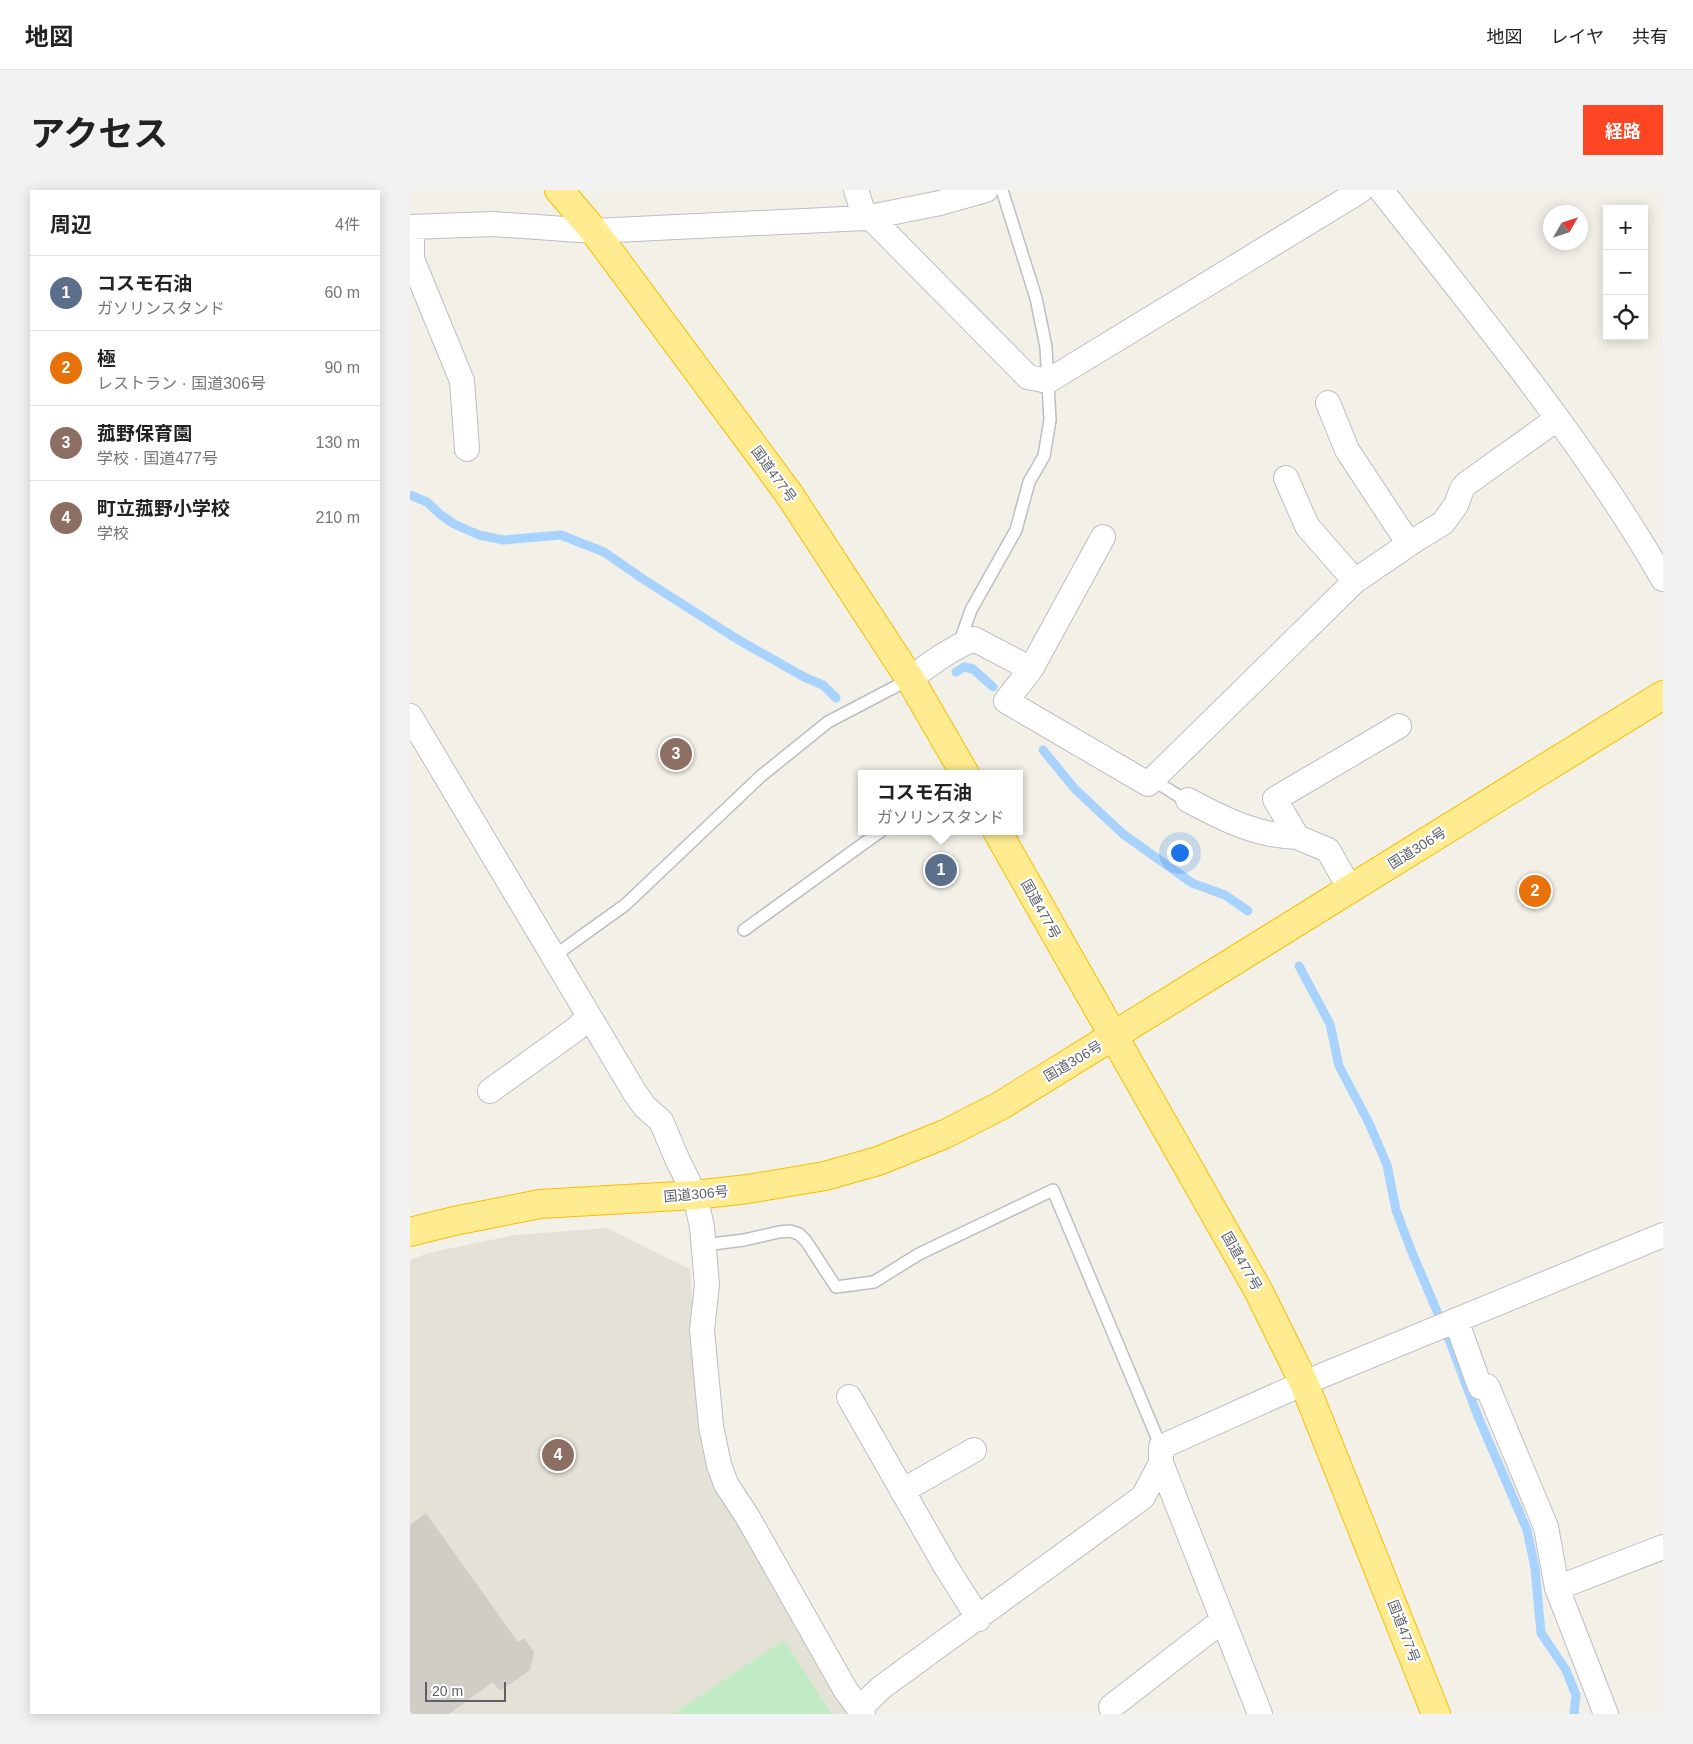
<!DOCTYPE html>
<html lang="ja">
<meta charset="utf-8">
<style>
:root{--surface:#fff;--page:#f2f2f2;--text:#222;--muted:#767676;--line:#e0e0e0;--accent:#fb4523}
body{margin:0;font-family:Helvetica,"Noto Sans JP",sans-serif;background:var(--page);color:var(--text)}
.controls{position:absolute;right:15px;top:15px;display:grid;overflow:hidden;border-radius:0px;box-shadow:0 2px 12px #0003}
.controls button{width:45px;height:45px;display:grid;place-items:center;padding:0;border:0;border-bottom:1px solid var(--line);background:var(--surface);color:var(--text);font:25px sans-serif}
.compass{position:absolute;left:1133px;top:15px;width:45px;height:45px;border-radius:50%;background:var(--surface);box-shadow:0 2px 12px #0003;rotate:51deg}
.scale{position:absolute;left:15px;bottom:12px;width:81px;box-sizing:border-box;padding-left:5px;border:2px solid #5e6268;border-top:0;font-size:14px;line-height:18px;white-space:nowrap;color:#5e6268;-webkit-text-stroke:4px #fff;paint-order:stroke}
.you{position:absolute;left:769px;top:662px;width:18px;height:18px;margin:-12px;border:4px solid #fff;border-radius:50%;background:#1a73e8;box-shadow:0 0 0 8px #1a73e833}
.badge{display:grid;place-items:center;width:32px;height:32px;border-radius:50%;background:var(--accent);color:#fff;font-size:16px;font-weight:700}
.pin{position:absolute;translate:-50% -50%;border:2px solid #fff;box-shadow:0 1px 5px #0006}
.popup{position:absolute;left:448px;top:580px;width:165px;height:65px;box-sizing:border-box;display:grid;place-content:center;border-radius:0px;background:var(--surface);filter:drop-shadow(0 1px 4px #0005);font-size:16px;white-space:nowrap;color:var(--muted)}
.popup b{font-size:19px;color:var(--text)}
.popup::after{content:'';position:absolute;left:50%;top:100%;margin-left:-10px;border:10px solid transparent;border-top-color:var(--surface)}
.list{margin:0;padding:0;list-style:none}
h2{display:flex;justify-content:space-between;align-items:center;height:65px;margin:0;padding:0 20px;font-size:21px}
h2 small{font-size:16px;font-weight:400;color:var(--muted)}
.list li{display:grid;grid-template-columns:32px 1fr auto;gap:15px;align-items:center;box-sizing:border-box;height:75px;padding:0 20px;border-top:1px solid var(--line)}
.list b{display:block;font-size:19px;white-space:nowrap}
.list p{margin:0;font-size:16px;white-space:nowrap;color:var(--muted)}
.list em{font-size:16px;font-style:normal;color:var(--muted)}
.icon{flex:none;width:28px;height:28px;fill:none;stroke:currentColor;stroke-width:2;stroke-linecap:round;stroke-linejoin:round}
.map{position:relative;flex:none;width:1253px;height:1524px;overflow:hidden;border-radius:0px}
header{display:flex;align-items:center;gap:30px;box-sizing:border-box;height:70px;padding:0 25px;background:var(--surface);border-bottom:1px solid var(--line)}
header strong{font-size:24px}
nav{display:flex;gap:28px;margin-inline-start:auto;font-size:18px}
.intro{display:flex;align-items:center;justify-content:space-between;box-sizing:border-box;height:120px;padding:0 30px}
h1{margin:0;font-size:35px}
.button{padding:12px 22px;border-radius:0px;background:var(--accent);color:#fff;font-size:18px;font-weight:700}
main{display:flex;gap:30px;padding:0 30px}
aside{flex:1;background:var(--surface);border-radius:0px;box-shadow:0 2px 12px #0003}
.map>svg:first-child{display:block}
.education{fill:#e4e2d7}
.green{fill:#c1ebc4}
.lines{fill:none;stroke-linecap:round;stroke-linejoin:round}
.stream{stroke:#a9d3ff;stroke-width:9}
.building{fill:#cfcdc5}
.lane-casing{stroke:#bbbec3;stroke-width:14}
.street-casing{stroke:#bbbec3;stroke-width:26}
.highway-casing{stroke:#f8be00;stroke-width:30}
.lane{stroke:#fff;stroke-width:11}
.street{stroke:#fff;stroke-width:24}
.highway{stroke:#ffeb90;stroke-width:28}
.labels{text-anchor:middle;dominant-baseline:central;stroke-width:4.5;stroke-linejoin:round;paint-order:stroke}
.street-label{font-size:14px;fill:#5e6268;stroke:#fff}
</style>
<header>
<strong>地図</strong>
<nav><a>地図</a><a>レイヤ</a><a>共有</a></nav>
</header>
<div class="intro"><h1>アクセス</h1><a class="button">経路</a></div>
<main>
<aside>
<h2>周辺<small>4件</small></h2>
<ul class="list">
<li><span class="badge" style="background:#5c6f8a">1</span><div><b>コスモ石油</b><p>ガソリンスタンド</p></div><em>60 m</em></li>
<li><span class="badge" style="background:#e8710a">2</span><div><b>極</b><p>レストラン · 国道306号</p></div><em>90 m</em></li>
<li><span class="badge" style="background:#8d6e63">3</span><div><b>菰野保育園</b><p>学校 · 国道477号</p></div><em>130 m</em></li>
<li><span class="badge" style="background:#8d6e63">4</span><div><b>町立菰野小学校</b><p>学校</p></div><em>210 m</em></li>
</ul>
</aside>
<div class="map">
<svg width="1253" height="1524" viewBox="0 0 1253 1524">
<rect width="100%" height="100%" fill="#f2f0e7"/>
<!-- education -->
<path class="education" d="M197 1038 280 1079 290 1237 440 1524H0V1070L18 1063 105 1045Z"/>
<!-- green -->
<path class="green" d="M374 1450 422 1524H263Z"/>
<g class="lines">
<!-- stream -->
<path class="stream" d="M0 305 17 312 31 325 44 334 69 345 93 350 151 345 194 362 233 389 327 449 394 487 413 495 426 508
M546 482 554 477 563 479 583 497
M633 560 665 599 713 644 782 693 815 705 838 721
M889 776 920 834 929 876 959 933 977 975 986 1020 1001 1060 1040 1152 1067 1224 1117 1340 1125 1378 1131 1443 1156 1480 1166 1505 1164 1524"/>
</g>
<!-- building -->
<path class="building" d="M16 1323 108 1452 114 1448 124 1462 120 1480 90 1501 83 1492 39 1524H3L0 1520V1335Z"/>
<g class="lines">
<!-- lane casing -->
<g class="lane-casing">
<path id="lane" d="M549 454 561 420 606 340 619 292 634 266 640 230 636 157 626 108 592 0
M743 590 775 610H778
M334 740 471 641
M144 766 215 715 351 586 418 532 500 489
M294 1055 334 1050 369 1042 380 1041 389 1044 396 1051 426 1097 464 1092 509 1064 643 1000 751 1257"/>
</g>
<!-- street casing -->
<g class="street-casing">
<path id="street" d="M446 0 455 28
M971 0C1069 126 1173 250 1253 389
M460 27 618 187 638 191 950 1
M0 37 83 34 184 41 455 28 530 13 576 0
M2 37V69L52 191 57 259
M918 213 937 260 999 354
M876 288 897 336 945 391
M693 347 621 479 596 511 738 594 945 391 1005 350 1033 333 1046 315 1052 299 1056 294 1147 229
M500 489C520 474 540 459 564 449L621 479
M0 526 225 903 235 917 251 931 268 971 285 1005 292 1037 297 1095 292 1140 301 1236 309 1275 316 1294 337 1326 435 1499 453 1524
M778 610C813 629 847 646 887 647
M940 699 918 660 887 647 865 609 989 536
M80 901 166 839 179 826
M1046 1130 1070 1197 1077 1196 1136 1337 1147 1398 1196 1524
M439 1207 536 1377 569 1429
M492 1301 564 1260
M1147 1398 1253 1357
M701 1517 813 1430
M449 1519 472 1497 733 1307 751 1273
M850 1524 751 1273V1257L894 1193 1253 1045"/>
</g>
<!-- highway casing -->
<g class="highway-casing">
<path id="highway" d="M149 0 184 41 379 304 500 489 555 584
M587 641 848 1100 894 1193 1026 1524
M0 1042 44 1031 130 1014 285 1005 338 999 415 986 468 971 535 944 590 916 1253 505"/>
</g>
<!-- lane -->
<use href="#lane" class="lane"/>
<!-- street -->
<use href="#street" class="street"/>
<!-- highway -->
<use href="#highway" class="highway"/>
</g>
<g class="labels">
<!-- street labels -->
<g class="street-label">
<text transform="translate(364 284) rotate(54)">国道477号</text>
<text transform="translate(1007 658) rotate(-32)">国道306号</text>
<text transform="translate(631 719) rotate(61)">国道477号</text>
<text transform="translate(663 871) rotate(-31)">国道306号</text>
<text transform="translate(286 1004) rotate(-5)">国道306号</text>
<text transform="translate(832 1071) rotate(60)">国道477号</text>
<text transform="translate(994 1441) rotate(69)">国道477号</text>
</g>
</g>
</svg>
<div class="controls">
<button>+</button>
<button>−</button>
<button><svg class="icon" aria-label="locate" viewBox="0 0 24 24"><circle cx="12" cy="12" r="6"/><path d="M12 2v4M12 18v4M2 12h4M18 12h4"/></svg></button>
</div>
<svg class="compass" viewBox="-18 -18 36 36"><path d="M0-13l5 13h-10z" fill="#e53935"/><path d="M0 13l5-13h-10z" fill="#767676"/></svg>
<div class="scale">20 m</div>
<div class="you"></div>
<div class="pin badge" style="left:531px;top:680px;background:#5c6f8a">1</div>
<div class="popup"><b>コスモ石油</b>ガソリンスタンド</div>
<div class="pin badge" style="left:1125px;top:701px;background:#e8710a">2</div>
<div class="pin badge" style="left:266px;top:564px;background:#8d6e63">3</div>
<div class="pin badge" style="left:148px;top:1265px;background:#8d6e63">4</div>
</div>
</main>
